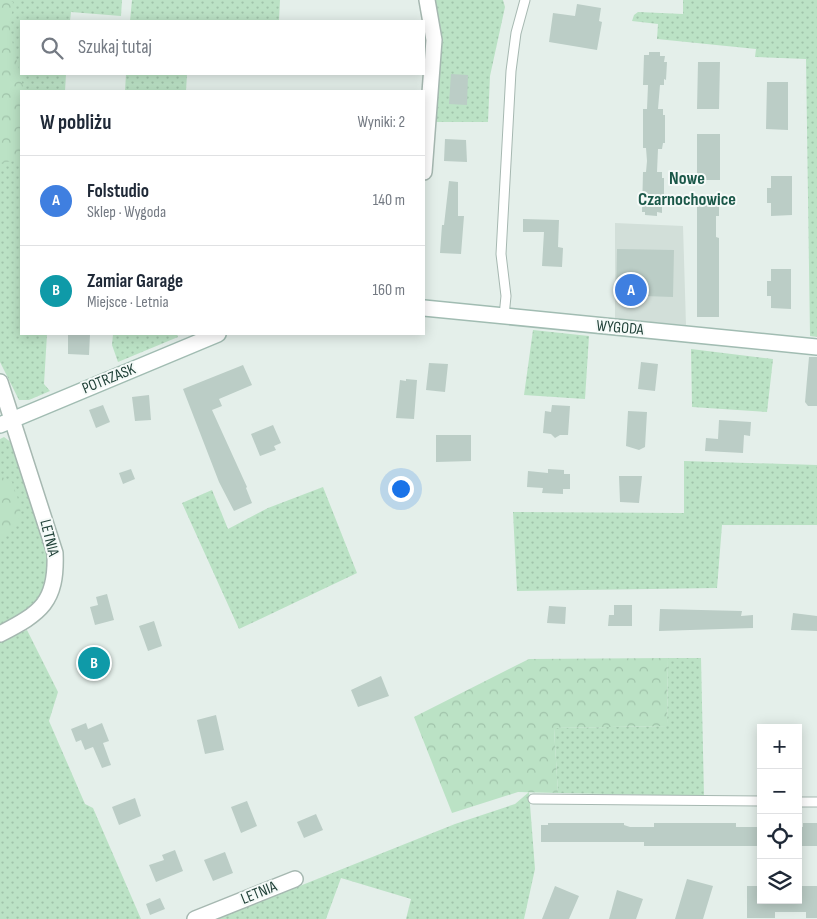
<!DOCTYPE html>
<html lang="pl">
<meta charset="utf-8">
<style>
:root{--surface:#fff;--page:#f6f6f7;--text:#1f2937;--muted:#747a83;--line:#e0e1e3;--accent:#7c3aed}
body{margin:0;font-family:"Sofia Sans Condensed",sans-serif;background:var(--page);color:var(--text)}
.controls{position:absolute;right:15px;bottom:15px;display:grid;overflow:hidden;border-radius:0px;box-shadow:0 2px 12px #0003}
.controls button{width:45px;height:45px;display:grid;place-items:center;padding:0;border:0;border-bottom:1px solid var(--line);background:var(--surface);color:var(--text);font:25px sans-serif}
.you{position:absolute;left:400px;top:488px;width:18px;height:18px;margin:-12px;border:4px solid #fff;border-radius:50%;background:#1a73e8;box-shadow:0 0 0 8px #1a73e833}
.badge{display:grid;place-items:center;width:32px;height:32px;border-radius:50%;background:var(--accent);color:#fff;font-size:16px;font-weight:700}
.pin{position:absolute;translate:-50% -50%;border:2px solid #fff;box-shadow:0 1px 5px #0006}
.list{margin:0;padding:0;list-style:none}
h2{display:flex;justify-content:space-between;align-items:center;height:65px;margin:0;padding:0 20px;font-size:21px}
h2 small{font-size:16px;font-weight:400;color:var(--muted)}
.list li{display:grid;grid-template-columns:32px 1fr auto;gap:15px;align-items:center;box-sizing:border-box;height:90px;padding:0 20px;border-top:1px solid var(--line)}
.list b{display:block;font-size:19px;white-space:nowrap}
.list p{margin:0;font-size:16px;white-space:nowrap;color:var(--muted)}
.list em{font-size:16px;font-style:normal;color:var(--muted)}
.icon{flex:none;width:28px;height:28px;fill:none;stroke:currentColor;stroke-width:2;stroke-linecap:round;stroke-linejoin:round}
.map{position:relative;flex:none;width:817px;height:919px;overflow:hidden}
.search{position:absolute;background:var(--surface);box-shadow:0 2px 12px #0003;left:20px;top:20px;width:405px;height:55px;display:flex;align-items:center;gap:12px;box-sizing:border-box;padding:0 18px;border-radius:0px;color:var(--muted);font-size:19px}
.panel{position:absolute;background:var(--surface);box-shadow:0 2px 12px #0003;left:20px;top:90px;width:405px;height:245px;border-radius:0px}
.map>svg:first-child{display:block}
.built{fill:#d2dfd9}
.grass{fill:url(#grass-dots)}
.forest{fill:url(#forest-crowns)}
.building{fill:#bbcdc6}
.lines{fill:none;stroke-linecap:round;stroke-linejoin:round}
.lane-casing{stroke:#a6b8b1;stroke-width:11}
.street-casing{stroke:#a6b8b1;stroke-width:18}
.secondary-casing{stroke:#a1bcb2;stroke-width:18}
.lane{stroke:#fff;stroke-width:9}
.street{stroke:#fff;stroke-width:15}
.secondary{stroke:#fff;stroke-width:15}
.labels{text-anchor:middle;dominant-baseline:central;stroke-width:4;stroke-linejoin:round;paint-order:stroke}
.street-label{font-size:16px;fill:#214239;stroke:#f5faf8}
.neighbourhood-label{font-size:18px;font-weight:bold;fill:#1a5748;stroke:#f5faf8}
</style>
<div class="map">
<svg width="817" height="919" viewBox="0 0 817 919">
<defs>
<pattern id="grass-dots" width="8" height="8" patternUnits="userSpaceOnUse" patternTransform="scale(1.25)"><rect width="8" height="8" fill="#bbe2c5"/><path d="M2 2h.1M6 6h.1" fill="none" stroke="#a0c3aa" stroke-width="1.8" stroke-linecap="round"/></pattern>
<pattern id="forest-crowns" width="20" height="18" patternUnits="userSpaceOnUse" patternTransform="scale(1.25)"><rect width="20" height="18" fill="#bbe2c5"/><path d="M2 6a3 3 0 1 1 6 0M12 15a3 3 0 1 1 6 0" fill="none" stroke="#a0c3aa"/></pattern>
</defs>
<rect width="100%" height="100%" fill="#e4efea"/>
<!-- built -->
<path class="built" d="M615 223 683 226 686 325 615 319Z"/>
<!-- grass -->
<path class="grass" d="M0 0H122L121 16 71 12 70 21H21V74H66L65 91H21V334H47L44 384 50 391 29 400H19L0 362Z
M132 0H280L279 21H130Z
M431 0H503L505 7 490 76 488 122H435Z
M683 0H817V337L810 336 806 59 755 57 756 49 657 39 658 24 632 21 634 15 638 12 683 14Z
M126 74H187L186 91H125Z
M533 330 589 336 585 399 524 395Z
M113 334H177L178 337 118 362 112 345Z
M691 349 773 359 767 412 692 407Z
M4 437 16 446 51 556 47 588 29 612 0 627V439Z
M684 461 817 465V525H722L717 588 517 591 513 512 684 513Z
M323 487 357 573 239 629 182 503 212 490 228 529 268 508Z
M27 630 58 692 49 721 85 804 93 808 141 919H0V640Z
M668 658H701L704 796 558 793 554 728 667 726Z
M529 792 535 869 524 919H406L411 899 341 878 326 919H217L455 824 515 804Z"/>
<!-- forest -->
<path class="forest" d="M0 0 13 2 10 32 24 91H21V160L0 163Z
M0 476 12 482C22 511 28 518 0 537Z
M668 658 667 726 554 728 558 793 518 792 452 813 414 717 529 659Z"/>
<!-- building -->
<path class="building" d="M577 4 601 8 599 21 602 22 597 50 549 42 553 13 575 16Z
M649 52H660V56H665L664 62H667L666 80 664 79V85H660L658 109H663V115H665V143H663L662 149H658L657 172H662V178H664V207H662V213L657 212V216L645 215V212H642L643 172H646L647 161 646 148H643V109H647L648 85H643L644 55H649Z
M698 62H720L719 109H697Z
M451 74 468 75 467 105 449 104Z
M767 82H788V130L766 129Z
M697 134H720V180H697Z
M445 139 466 140 467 162 444 161Z
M771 176H792V215L771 216V203H767V188H771Z
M449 181 458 182V216H464L461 254 440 253 442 225H444Z
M697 203 719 204V216H716V237L719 238V317H697Z
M523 219 559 220 558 247 563 248 562 267 542 266 544 232H523Z
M617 249 674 250 673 297 616 295Z
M771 269H791V309L771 308V296H767V281H771Z
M68 334H90L89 355 68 354Z
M809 357H817V406H808L805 402Z
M641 362 658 364 655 391 638 389Z
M429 363 448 364 445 392 426 390Z
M243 365 252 385 219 399 222 406 212 410 247 487 246 488 252 503 234 511 219 482 183 389Z
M406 379 417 380 414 419 396 418 400 380 406 381Z
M149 395 151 420 135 421 132 397Z
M103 405 110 422 96 428 89 410Z
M552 405 570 406 568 435H560L555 438 551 434 543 433 545 411 551 412Z
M628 411 647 412 645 447 639 450 626 446Z
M719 420 751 422 750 436 744 435 743 453 705 451 706 438 718 439Z
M273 425 281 443 274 446 276 450 260 456 251 434Z
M436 435H471V461L436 462Z
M131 469 135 479 123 484 119 473Z
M548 469 564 470V474H570V489H563V494L542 493 543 488 527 487 528 471 548 473Z
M619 476H642L639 503 620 502Z
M107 594 114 620 95 625 90 607 98 605 96 597Z
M614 605H632V626H608L609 615H614Z
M549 606 566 607 565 624 547 623Z
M660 609 742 611 741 616 753 615V628L659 631Z
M793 613 817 616V631L791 630Z
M154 621 162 646 148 651 139 626Z
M105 650 111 665 84 676 78 662Z
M381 676 389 696 358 707 351 690Z
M216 715 224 750 205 754 197 720Z
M86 723 88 729 102 723 109 741 103 743 111 765 102 768 93 747 85 750 81 740 76 742 71 729Z
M135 798 141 816 119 825 112 807Z
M247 801 257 826 241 833 231 807Z
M316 814 323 830 304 838 297 822Z
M548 823H624V825L630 827H654V823H736V827H761V846H644V842H541V825H548Z
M803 823H817V846H798V827H803Z
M175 850 183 871 156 882 149 865 164 860 162 855Z
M225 852 233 873 213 881 204 860Z
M687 879 713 886 703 919H675Z
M555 886 579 896 569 919H542Z
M747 886H761V900H798V886H817V918H806V912H775V918H747Z
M617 890 643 899 636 919H609Z
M160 898 165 909 150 915 146 904Z"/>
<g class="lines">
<!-- lane casing -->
<g class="lane-casing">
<path id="lane" d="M504 316 506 296 501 254 511 71 516 33 525 0
M533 799 761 801
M798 802H817"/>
</g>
<!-- street casing -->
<g class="street-casing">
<path id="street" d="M424 172 434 40 427 0
M0 382 55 553C57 602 41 613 0 634
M195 919 295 879"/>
</g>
<!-- secondary casing -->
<g class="secondary-casing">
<path id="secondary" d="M424 308 817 347
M0 425 218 334"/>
</g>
<!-- lane -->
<use href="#lane" class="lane"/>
<!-- street -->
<use href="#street" class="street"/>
<!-- secondary -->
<use href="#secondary" class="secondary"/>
</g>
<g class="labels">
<!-- street labels -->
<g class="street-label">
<text transform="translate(620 328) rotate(5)">WYGODA</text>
<text transform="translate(109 379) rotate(-22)">POTRZASK</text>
<text transform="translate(49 538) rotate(76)">LETNIA</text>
<text transform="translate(259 893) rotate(-22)">LETNIA</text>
</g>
<!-- neighbourhood labels -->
<g class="neighbourhood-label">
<text x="687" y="178">Nowe<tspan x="687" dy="21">Czarnochowice</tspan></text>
</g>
</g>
</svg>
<div class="controls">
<button>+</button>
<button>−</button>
<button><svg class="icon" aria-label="locate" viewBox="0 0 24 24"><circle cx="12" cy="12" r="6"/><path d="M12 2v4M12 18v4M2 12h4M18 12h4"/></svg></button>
<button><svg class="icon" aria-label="layers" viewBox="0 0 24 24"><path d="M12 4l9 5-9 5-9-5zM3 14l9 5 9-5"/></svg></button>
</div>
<div class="you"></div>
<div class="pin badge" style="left:631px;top:290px;background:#3f7fe0">A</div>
<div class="pin badge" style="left:94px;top:663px;background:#0f9aa8">B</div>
<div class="search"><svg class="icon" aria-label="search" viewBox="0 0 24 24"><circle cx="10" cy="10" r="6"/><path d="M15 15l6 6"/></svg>Szukaj tutaj</div>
<section class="panel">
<h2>W pobliżu<small>Wyniki: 2</small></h2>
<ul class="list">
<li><span class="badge" style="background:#3f7fe0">A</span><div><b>Folstudio</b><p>Sklep · Wygoda</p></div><em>140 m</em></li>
<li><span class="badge" style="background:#0f9aa8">B</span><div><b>Zamiar Garage</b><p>Miejsce · Letnia</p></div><em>160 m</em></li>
</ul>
</section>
</div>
